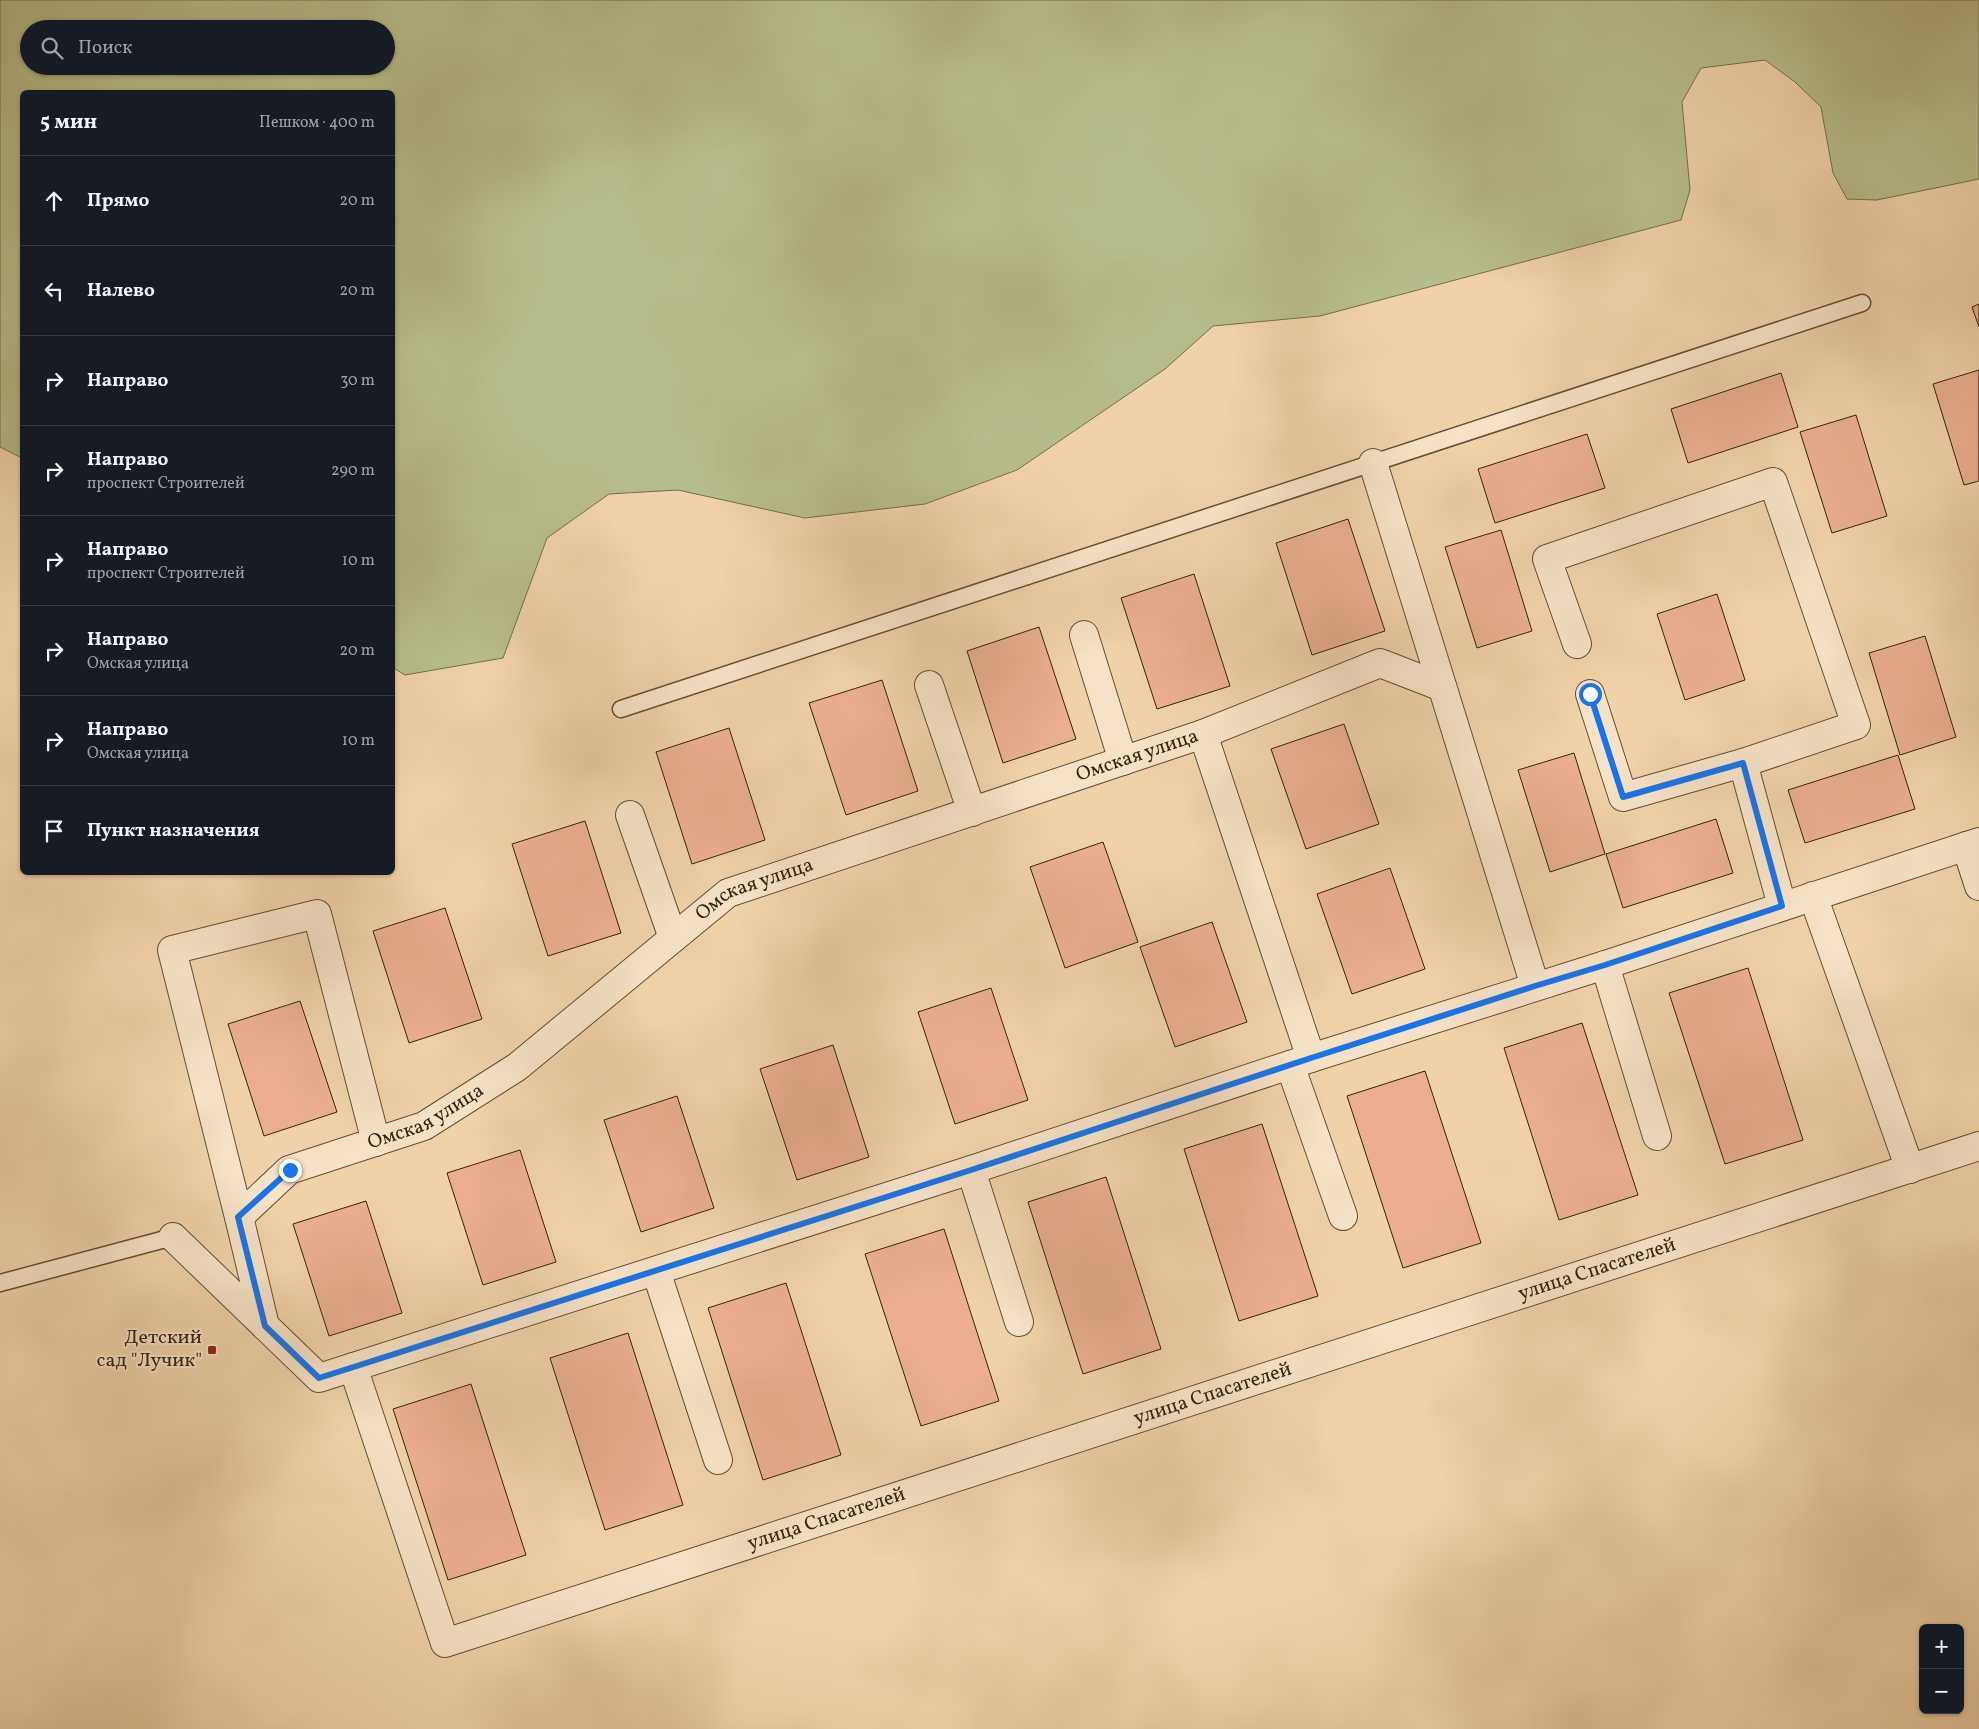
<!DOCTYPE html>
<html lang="ru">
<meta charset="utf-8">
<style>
:root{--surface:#171b24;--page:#20242c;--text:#f1f3f6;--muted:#9ea1a6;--line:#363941}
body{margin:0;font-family:Vollkorn,serif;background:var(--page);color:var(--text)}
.controls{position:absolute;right:15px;bottom:15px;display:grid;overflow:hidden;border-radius:8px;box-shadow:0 1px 4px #0004}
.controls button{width:45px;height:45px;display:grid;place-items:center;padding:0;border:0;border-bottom:1px solid var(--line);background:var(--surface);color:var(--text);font:25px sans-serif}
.stop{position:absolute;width:15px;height:15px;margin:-11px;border:4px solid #1a73e8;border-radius:50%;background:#fff}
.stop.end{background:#1a73e8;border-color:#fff;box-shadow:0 1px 5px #0008}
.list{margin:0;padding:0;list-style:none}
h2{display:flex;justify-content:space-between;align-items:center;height:65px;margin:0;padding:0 20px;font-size:21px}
h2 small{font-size:16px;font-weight:400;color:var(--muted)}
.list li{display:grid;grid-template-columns:32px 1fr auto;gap:15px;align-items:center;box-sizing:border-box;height:90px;padding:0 20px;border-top:1px solid var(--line)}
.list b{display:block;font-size:19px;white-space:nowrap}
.list p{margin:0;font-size:16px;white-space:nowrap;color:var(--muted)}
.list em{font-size:16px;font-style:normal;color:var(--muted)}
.icon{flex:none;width:28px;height:28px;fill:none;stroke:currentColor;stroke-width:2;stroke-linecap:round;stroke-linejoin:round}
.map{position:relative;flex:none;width:1979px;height:1729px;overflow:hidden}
.search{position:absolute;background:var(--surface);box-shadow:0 1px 4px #0004;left:20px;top:20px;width:375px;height:55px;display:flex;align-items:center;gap:12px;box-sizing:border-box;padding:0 18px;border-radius:28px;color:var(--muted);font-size:19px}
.panel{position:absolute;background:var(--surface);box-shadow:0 1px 4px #0004;left:20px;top:90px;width:375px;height:785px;border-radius:8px}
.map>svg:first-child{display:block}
.green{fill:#b7bd8a;stroke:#75704c;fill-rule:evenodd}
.building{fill:#ebaf8f;stroke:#33240e}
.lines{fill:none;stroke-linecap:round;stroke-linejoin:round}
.lane-casing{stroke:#625034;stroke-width:19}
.street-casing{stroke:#625034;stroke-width:30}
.lane{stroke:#f6e2c6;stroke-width:16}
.street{stroke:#f6e2c6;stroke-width:28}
.route{stroke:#1a73e8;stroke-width:6}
.poi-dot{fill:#8f2418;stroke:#f6e2c6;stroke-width:2}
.labels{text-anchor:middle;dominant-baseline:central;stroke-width:4;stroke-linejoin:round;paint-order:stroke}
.street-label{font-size:20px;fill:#33240e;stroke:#f6e2c6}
.poi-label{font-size:20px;fill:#33240e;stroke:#f6e2c6;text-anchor:end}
</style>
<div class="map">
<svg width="1979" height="1729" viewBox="0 0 1979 1729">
<rect width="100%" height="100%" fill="#f1d2a8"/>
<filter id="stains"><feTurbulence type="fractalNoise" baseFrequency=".004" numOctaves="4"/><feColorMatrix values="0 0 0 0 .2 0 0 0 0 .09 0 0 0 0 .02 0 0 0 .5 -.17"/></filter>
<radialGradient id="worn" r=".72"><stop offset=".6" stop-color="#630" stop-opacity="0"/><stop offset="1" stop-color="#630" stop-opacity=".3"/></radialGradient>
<!-- green -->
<path class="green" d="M0 0H1979V179L1877 200 1847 199 1833 173 1821 107 1795 82 1765 60 1701 68 1682 102 1690 190 1681 220 1320 316 1213 326 1165 369 1017 470 925 504 805 518 678 490 609 494 547 538 503 658 405 675 392 667V92H22V458L0 447ZM29 29H386V66H29Z"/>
<!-- building -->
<path class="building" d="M1979 304V327L1972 307Z
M1979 370V481L1964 485 1933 384Z
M1781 373 1798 427 1688 463 1671 409Z
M1856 415 1887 516 1832 533 1800 432Z
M1587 434 1605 488 1495 523 1478 469Z
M1348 519 1385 631 1312 655 1276 543Z
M1501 530 1532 631 1477 648 1445 547Z
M1194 574 1230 686 1157 709 1121 598Z
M1717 594 1745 680 1685 700 1657 614Z
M1039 627 1076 739 1003 763 967 651Z
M1925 636 1956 737 1900 755 1869 653Z
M882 680 918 791 846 815 809 703Z
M1344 724 1379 824 1306 849 1271 749Z
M729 728 765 840 692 864 656 752Z
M1574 753 1605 854 1550 872 1518 770Z
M1898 755 1915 809 1805 843 1788 790Z
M1716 819 1733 873 1623 908 1606 854Z
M585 821 621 933 548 956 512 844Z
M1103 842 1138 942 1065 968 1030 867Z
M1390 868 1425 969 1352 994 1317 894Z
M445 908 482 1019 409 1043 373 931Z
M1212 922 1247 1022 1175 1047 1140 947Z
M1748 968 1803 1140 1725 1164 1669 993Z
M991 988 1028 1100 955 1124 918 1012Z
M300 1001 337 1112 264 1136 228 1024Z
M1582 1023 1638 1195 1559 1220 1504 1048Z
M833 1045 869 1157 797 1180 760 1069Z
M1425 1071 1481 1243 1403 1268 1347 1096Z
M677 1096 714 1208 641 1232 604 1120Z
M1262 1124 1318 1296 1239 1321 1184 1149Z
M520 1150 556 1262 483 1285 447 1173Z
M1106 1177 1161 1349 1083 1374 1028 1202Z
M366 1201 402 1313 329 1336 293 1224Z
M944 1229 999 1401 921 1426 865 1254Z
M786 1283 841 1455 763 1480 708 1308Z
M628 1333 683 1505 605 1530 550 1358Z
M471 1384 526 1555 448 1580 393 1409Z"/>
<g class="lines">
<!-- lane casing -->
<g class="lane-casing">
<path id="lane" d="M621 709 1862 303
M0 1283 173 1237"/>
</g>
<!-- street casing -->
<g class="street-casing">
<g id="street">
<path d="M1373 463 1535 986"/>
<path d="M1084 635 1123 761"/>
<path d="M1577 644 1547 559 1773 482 1856 725 1743 763 1782 906"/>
<path d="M929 685 972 812"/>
<path d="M1590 694 1623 797 1743 763"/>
<path d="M1203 734 1311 1058"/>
<path d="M630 815 673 938"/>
<path d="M1966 846 1979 886"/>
<path d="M1813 896 1910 1169"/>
<path d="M1605 965 1657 1136"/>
<path d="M1290 1065 1343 1216"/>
<path d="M971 1170 1019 1322"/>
<path d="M239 1217 172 950 317 914 376 1142"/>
<path d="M173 1237 319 1378 971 1170 1311 1058 1605 965 1979 842"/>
<path d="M656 1271 718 1460"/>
<path id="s1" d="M265 1326 239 1217 289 1170 424 1126 517 1067 728 893 1203 734 1380 663 1442 687"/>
<path id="s2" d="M353 1367 445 1643 1979 1146"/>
</g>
</g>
<!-- lane -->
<use href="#lane" class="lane"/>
<!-- street -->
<use href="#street" class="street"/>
</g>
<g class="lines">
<!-- route -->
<path class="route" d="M290 1170 238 1217 265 1326 319 1378 971 1170 1311 1058 1535 986 1605 965 1782 906 1743 763 1623 797 1590 694"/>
</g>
<!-- markers -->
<rect class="poi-dot" x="207" y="1345" width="10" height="10" rx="2.5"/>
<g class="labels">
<!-- street labels -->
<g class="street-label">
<text stroke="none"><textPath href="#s1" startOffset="1138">Омская улица</textPath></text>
<text stroke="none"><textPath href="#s1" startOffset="732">Омская улица</textPath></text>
<text stroke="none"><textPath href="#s1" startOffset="328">Омская улица</textPath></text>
<text stroke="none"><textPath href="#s2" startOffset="1502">улица Спасателей</textPath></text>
<text stroke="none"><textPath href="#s2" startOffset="1098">улица Спасателей</textPath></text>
<text stroke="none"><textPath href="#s2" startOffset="692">улица Спасателей</textPath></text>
</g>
<!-- poi labels -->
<g class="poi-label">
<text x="202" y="1338">Детский<tspan x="202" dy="23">сад "Лучик"</tspan></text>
</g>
</g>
<rect width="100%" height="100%" filter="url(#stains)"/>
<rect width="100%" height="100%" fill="url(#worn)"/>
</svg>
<div class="controls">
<button>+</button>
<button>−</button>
</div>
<div class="stop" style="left:1590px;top:694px"></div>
<div class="stop end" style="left:290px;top:1170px"></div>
<div class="search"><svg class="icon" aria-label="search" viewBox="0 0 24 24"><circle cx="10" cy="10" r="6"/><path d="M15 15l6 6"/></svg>Поиск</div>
<section class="panel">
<h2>5 мин<small>Пешком · 400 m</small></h2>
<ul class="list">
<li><svg class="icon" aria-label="ahead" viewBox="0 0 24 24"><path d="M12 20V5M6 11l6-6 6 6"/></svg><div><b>Прямо</b></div><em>20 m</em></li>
<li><svg class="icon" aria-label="left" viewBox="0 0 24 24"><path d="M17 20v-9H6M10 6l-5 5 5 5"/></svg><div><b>Налево</b></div><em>20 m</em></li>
<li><svg class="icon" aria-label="right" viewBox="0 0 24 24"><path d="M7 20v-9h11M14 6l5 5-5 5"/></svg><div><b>Направо</b></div><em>30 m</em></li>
<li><svg class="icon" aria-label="right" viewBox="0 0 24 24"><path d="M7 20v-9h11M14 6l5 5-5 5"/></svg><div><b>Направо</b><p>проспект Строителей</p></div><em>290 m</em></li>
<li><svg class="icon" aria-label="right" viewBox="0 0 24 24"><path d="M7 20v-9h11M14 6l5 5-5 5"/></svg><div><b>Направо</b><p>проспект Строителей</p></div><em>10 m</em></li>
<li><svg class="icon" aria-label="right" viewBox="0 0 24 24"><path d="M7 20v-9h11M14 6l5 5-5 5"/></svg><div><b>Направо</b><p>Омская улица</p></div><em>20 m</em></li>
<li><svg class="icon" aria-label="right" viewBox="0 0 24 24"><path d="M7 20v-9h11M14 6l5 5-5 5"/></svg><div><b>Направо</b><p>Омская улица</p></div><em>10 m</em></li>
<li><svg class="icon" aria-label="arrive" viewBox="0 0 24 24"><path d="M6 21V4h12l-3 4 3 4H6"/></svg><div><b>Пункт назначения</b></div></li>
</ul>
</section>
</div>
